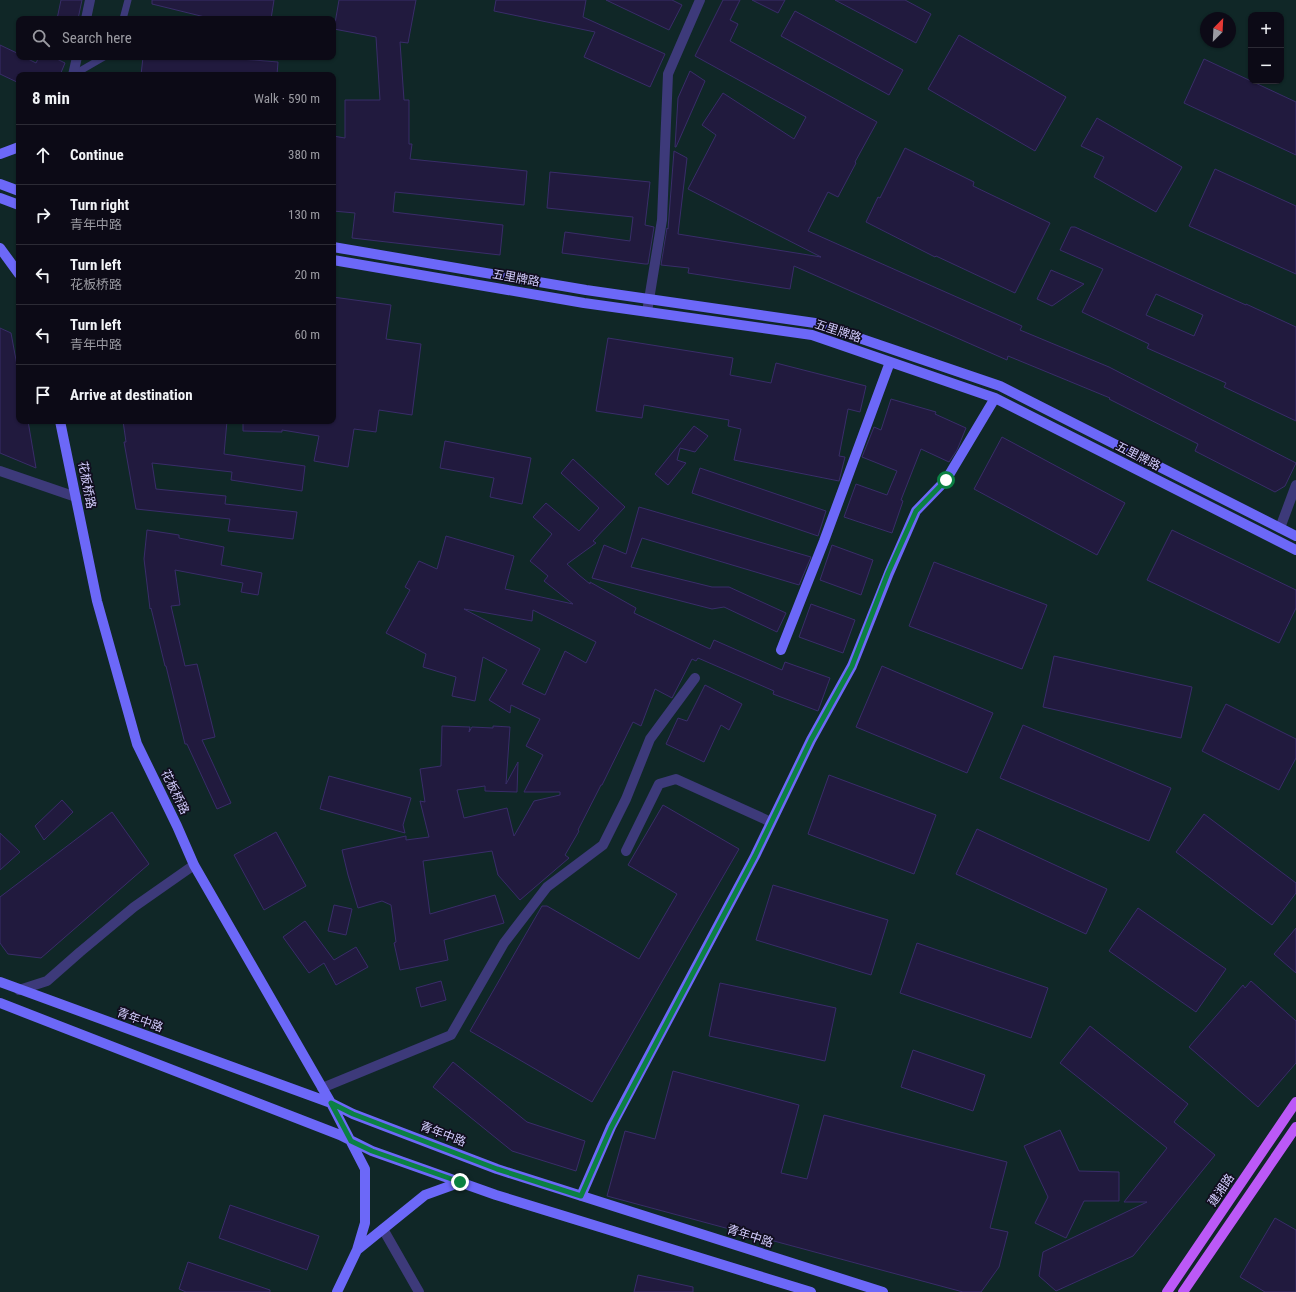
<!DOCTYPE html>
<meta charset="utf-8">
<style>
:root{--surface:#0c0a16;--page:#1a1823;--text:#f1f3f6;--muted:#9a9aa1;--line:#2c2b35}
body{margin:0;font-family:"Roboto Condensed","Noto Sans SC",sans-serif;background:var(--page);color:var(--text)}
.controls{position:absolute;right:12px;top:12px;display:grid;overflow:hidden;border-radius:8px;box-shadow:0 1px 3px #0004}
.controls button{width:36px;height:36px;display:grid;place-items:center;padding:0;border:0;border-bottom:1px solid var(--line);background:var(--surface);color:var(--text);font:20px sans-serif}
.compass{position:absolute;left:1200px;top:12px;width:36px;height:36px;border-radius:50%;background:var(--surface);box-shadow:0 1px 3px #0004;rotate:24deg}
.stop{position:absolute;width:12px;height:12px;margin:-9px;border:3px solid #0b8043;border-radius:50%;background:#fff}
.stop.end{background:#0b8043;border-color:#fff;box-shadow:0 1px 4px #0008}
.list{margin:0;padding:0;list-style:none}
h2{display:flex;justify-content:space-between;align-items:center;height:52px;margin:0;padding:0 16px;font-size:17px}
h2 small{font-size:13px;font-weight:400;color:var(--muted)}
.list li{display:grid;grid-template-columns:26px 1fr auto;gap:12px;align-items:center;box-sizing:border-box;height:60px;padding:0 16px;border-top:1px solid var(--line)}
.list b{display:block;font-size:15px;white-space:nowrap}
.list p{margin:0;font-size:13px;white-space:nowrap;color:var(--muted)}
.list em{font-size:13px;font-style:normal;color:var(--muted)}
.icon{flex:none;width:22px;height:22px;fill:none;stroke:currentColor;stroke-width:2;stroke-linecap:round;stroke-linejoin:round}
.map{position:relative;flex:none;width:1296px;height:1292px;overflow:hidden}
.search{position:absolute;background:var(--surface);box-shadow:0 1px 3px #0004;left:16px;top:16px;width:320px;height:44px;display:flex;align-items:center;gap:10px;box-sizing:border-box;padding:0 14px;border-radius:8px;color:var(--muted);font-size:15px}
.panel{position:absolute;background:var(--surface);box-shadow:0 1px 3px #0004;left:16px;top:72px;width:320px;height:352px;border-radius:8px}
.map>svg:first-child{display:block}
.green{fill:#102727;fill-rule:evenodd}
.building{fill:#211a3e;stroke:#392d69;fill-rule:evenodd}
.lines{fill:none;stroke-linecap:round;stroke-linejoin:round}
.lane{stroke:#3d3a7a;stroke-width:7}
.street{stroke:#3d3a7a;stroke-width:10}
.secondary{stroke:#6c68f8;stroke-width:10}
.primary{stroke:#bc59f7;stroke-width:10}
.route{stroke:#0b8043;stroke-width:5}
.labels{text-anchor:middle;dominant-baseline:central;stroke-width:3.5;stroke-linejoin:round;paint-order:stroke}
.street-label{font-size:12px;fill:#d2ccfc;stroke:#100d1e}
</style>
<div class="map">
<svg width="1296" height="1292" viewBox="0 0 1296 1292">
<rect width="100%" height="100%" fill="#100d1e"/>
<!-- green -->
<path class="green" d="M0 0H1296V1292H0ZM1251 15H1281V81H1251ZM1206 18H1230V42H1206ZM19 19H333V57H19ZM19 75H333V421H19Z"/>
<!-- building -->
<path class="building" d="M61 0H82L78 19H57Z
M152 0H274L271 19H213L152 4Z
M339 0H416L408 43 400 42 404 100H409V144H412L410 159 527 171 524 205 395 192 393 212 503 225 500 255 352 238 355 213 333 211V136L345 138V100H380L376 37 334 29Z
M496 0H586L583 17 665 54 650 87 584 57 595 32 494 11Z
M606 0H672L682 5 669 30Z
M723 0H740L730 20 738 24 730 41 877 122 855 162 856 163 838 197 828 192 808 231 1022 326 1020 330 1109 367 1296 463 1285 486 1275 492 1195 451 1198 444 1109 399 1110 398 1008 356 1007 360 794 266 790 289 688 273 689 268 661 265 667 228 668 229 674 151 687 158 678 234 821 257 688 189 716 135 702 125 723 93 794 139 806 117 695 56Z
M752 0H785L778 13Z
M835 0H905L931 14 916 43Z
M795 11 903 70 889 95 781 36Z
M959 35 1066 97 1035 151 928 89Z
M0 45 19 54V57H24L36 63 39 57H53L65 63 60 75H19V83L0 74Z
M143 57H206L254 60 278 62 277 75H141Z
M1204 59 1296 102V155L1184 103Z
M690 71 705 81 676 147H675L678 98Z
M1097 118 1182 167 1156 212 1094 177 1104 157 1081 146Z
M905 148 974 182 973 186 1050 223 1015 293 936 256 935 257 866 222 878 197 880 198Z
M1215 169 1296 206V274L1189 226Z
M550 172 650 182 645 225 654 227 648 264H645L562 253 565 232 630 241 633 217 547 208Z
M1071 227H1075L1208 288 1246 305V304L1296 327V421L1224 387 1226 383 1147 348 1149 344 1082 312 1103 269 1060 250ZM1156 294 1203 315 1194 336 1146 315Z
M1051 270 1084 284 1052 306 1037 299Z
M333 297 391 305 386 339 421 344 412 415 379 410 376 432 354 429 348 467 314 461 319 436 282 430V432L243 431V421H333Z
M0 328 11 333 19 376V421H28L36 468 0 453Z
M608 338 733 358 730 375 771 383 776 363 866 386 860 412 848 409 839 456 845 457 839 481 734 460 741 429 728 426 729 420 644 405 642 418 596 411Z
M891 399 936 412 935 414 966 428 957 450 949 462 921 449 901 500 903 501 892 533 844 517 856 484 887 495 897 471 862 457 874 427 881 430Z
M123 421H227L224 454 305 466 302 491 231 480 232 472 152 463 156 489 226 496 225 504 297 512 293 539 228 531 230 519 136 509 124 442H126Z
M694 426 708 436 695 452 680 448 677 460 686 463 668 485 655 474Z
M1002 437 1125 503 1097 555 974 489Z
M445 441 531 458 522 504 490 497 494 478 440 468Z
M573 459 625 507 593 541 596 543 567 564 579 575 590 584V582L636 608 634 613 710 649 714 640 782 670 785 662 830 678 818 711 773 694 774 691 698 658 696 661 692 659 672 698 655 689 641 726 633 722 602 785H601L578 830 579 831 565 855 569 858 520 900 498 875 492 851 423 861 430 914 495 895 504 923 444 940 448 960 400 970 394 943 396 942 391 905 382 901 358 908 348 875 342 850 406 836V840L429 837 420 801 425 802 420 769 441 766 442 726 470 727 469 732 472 727 493 728V726L510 727 506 784 518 762 517 792 485 791V786L457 790 464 818 507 808 514 836 534 801 560 795V792H524L543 755 526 746 540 719 511 705 510 713 489 700 507 670 483 657 475 701 452 696 456 677 423 667 426 654 386 633 410 590 405 587 419 561 437 569 446 536 514 556 505 589 573 604 544 581 548 576 530 561 552 534 533 517 546 503 579 531 599 508 561 473ZM464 609 532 621 533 610 596 642 586 663 565 651 545 695 522 684 540 649Z
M700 468 826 511 818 536 692 493Z
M639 507 811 557 799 585 642 538 631 567 712 587H729L786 613 777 632 724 607 712 609 592 578 604 545 626 554Z
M147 530 179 535V538L224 547 221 565 262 573 258 595 241 592 243 583 175 570 180 605 171 606 185 666 197 664 215 737 202 740 231 803 217 809 187 744H185L166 666H165L151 608 150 609 144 559Z
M1172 530 1296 590V608L1279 643 1147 580Z
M832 545 873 560 861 595 820 580Z
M934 562 1047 605 1022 669 909 626Z
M811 604 855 620 843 653 799 637Z
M1054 656 1192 687 1181 738 1043 707Z
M882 666 993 713 967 773 856 727Z
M705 685 742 704 729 730 721 725 704 762 666 744 678 718 687 721Z
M1226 704 1296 739V758L1279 790 1202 751Z
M1023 725 1171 788 1149 841 1000 778Z
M829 775 936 815 914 874 808 834Z
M329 776 411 798 403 825 405 833 320 809Z
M62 800 73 812 44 840 35 826Z
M663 805 739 849 592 1102 470 1031 542 906H547L639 959 677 894 628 865Z
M112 812 149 864 41 958 8 954 0 943V897Z
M1204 814 1296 883V893L1272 925 1176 852Z
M977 829 1107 889 1086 934 956 874Z
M276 832 306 886 264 910 234 855Z
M0 833 20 852 0 870Z
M773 885 888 920 871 975 756 940Z
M334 905 352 909 346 935 328 931Z
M1138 908 1226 969 1196 1012 1109 951Z
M305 921 334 960 356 947 368 967 336 985 324 963 309 973 283 937Z
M1296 928V973L1274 954Z
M917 943 1048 988 1031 1038 900 993Z
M441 981 446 1000 421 1007 416 988Z
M1251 981 1296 1021V1063L1258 1107 1189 1047 1243 985 1245 988Z
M720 983 836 1008 825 1061 709 1036Z
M1090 1026 1188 1104 1174 1122 1215 1155 1133 1256 1056 1291 1039 1276 1043 1252 1147 1202H1124L1167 1148 1060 1063Z
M913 1050 985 1075 973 1111 901 1087Z
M453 1062 527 1122 585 1141 576 1171 512 1151 433 1087Z
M673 1071 799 1105 781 1173 807 1179 824 1115 1007 1162 990 1228 1008 1232 999 1267 981 1292H963L607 1196 625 1131 655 1139Z
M1060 1130 1079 1171 1119 1172V1201H1084L1066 1238 1035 1223 1048 1197 1024 1146Z
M230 1205 319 1236 307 1270 219 1238Z
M1275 1218 1296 1230V1292H1265L1240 1277Z
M188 1262 270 1290V1292H186L179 1289Z
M638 1275 693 1287V1292H634Z"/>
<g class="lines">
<!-- lane -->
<path class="lane" d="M123 19 128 0
M73 75 104 57"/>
<!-- street -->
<path class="street" d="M86 19 90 0
M73 75 77 57
M647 312 662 220 668 74 700 0
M0 471 76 497
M1280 528 1296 485
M626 851 659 784 676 779 771 822
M19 990 47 981 80 952 134 907 194 865
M322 1088 451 1035 504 943 547 887 603 845 626 799 650 739 695 678
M383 1229 419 1292"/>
<!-- secondary -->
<path class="secondary" d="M0 154 19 147
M0 184 19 191
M0 198 19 205
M333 247 586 290 815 323 1000 386 1296 536
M0 248 19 274
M333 260 584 303 812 335 995 398 1296 550
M60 421 97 601 137 744 177 826 194 865 331 1103 365 1169V1223L357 1250 337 1292
M781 650 824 541 890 362
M0 982 331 1103 353 1114 497 1169 883 1292
M0 1003 340 1135 372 1151 496 1195 811 1292
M581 1196 611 1127 755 856 811 740 852 666 889 573 916 511 946 480 995 398
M357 1250 425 1195 461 1182"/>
<!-- primary -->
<path class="primary" d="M1167 1292 1296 1102
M1183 1292 1296 1127"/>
</g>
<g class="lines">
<!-- route -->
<path class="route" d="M460 1182 372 1151 351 1141 331 1103 353 1114 497 1169 581 1196 611 1128 755 856 811 740 852 666 888 573 916 511 946 480"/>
</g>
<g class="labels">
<!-- street labels -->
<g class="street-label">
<text transform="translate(516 278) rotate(10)">五里牌路</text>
<text transform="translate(838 331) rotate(18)">五里牌路</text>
<text transform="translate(1138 456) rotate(27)">五里牌路</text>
<text transform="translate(87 485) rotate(79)">花板桥路</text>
<text transform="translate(175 792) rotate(64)">花板桥路</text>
<text transform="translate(140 1020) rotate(20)">青年中路</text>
<text transform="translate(443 1134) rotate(21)">青年中路</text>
<text transform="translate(1221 1190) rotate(-56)">建湘路</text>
<text transform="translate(750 1236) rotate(18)">青年中路</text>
</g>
</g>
</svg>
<div class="controls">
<button>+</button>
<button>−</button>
</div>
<svg class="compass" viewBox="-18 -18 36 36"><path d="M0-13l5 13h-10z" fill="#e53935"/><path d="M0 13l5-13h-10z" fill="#9a9aa1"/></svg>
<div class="stop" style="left:946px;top:480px"></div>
<div class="stop end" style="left:460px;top:1182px"></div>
<div class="search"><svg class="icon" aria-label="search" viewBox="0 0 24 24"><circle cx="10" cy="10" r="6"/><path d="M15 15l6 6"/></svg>Search here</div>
<section class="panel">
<h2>8 min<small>Walk · 590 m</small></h2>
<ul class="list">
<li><svg class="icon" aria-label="ahead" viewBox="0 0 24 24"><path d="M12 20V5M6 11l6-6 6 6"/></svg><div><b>Continue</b></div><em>380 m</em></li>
<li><svg class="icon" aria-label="right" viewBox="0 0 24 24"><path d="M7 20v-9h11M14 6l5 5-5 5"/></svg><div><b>Turn right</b><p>青年中路</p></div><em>130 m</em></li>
<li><svg class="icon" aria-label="left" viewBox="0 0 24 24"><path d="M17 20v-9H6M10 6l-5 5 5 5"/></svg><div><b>Turn left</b><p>花板桥路</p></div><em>20 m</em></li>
<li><svg class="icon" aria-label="left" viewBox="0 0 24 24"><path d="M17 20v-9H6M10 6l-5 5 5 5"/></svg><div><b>Turn left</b><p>青年中路</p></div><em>60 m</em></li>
<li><svg class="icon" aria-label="arrive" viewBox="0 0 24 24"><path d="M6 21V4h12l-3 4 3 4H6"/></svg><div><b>Arrive at destination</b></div></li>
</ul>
</section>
</div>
